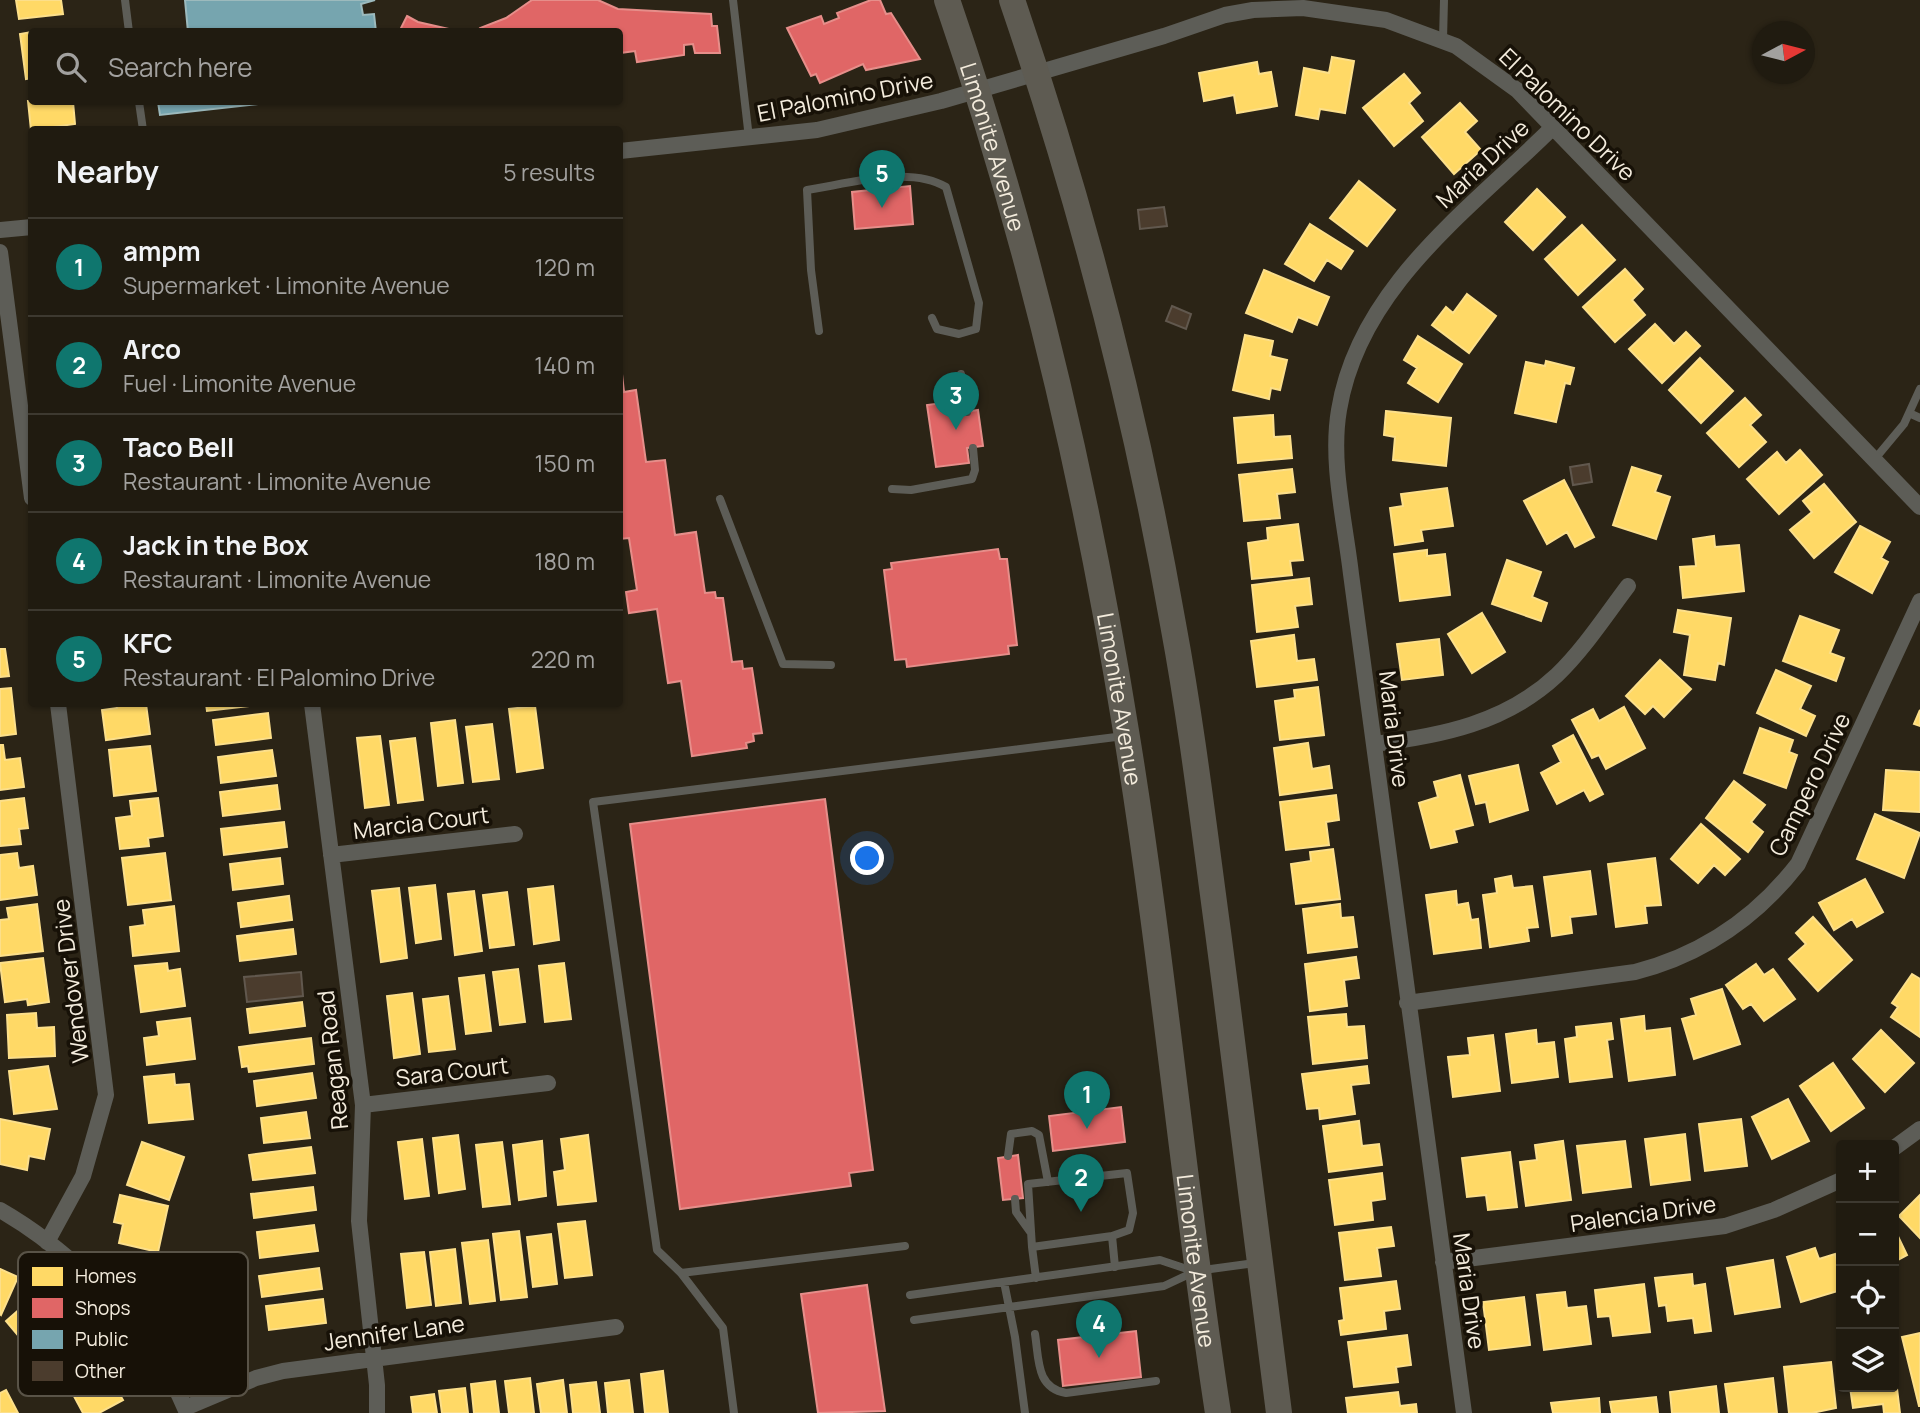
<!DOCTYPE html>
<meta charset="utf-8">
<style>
:root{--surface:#201b10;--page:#282419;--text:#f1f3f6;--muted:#a2a19f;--line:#3d3930;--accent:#0f766e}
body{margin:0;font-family:Manrope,sans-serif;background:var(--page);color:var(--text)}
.controls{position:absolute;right:21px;bottom:21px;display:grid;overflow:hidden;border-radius:7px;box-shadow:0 2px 5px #0004}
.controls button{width:63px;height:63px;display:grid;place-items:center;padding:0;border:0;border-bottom:2px solid var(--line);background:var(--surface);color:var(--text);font:35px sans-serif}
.compass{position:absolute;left:1752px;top:21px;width:63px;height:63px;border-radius:50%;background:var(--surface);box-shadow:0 2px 5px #0004;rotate:83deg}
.you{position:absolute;left:868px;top:859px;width:24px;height:24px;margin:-18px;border:5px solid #fff;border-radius:50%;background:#1a73e8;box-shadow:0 0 0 10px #1a73e833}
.badge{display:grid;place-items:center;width:46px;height:46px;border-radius:50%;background:var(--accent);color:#fff;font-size:23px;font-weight:700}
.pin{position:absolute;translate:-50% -58px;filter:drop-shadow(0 2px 4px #0008)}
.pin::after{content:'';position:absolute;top:37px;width:24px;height:21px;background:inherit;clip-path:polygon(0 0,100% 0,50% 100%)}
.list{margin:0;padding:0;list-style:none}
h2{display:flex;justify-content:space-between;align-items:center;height:91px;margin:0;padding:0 28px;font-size:30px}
h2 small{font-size:23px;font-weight:400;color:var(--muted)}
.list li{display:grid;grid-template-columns:46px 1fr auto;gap:21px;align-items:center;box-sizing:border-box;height:98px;padding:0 28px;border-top:2px solid var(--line)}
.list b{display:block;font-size:26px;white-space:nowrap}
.list p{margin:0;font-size:23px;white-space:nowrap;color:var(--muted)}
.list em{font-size:23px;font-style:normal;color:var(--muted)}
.icon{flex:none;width:38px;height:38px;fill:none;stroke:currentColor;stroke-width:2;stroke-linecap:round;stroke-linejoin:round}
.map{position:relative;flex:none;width:1920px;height:1413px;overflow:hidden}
.search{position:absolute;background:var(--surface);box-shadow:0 2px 5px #0004;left:28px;top:28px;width:595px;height:77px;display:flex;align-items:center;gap:18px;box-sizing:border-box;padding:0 24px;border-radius:7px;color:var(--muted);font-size:26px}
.panel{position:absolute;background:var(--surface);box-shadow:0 2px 5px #0004;left:28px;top:126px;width:595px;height:581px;border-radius:7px}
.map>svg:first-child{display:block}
.homes{fill:#ffd966;stroke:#fcdf8a;stroke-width:2}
.shops{fill:#e06666;stroke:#e68e8a;stroke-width:2}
.public{fill:#76a5af;stroke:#9cbabd;stroke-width:2}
.building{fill:#4b3c2d;stroke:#61584e;stroke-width:2}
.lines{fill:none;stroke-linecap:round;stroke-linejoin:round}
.lane{stroke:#5d5d57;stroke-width:8}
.street{stroke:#5d5d57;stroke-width:16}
.primary{stroke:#5e5b52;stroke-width:26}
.labels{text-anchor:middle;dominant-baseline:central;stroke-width:7;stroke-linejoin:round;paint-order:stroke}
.street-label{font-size:23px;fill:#f4ecdd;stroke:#171107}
.key{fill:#171107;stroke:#595347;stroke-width:2}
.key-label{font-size:19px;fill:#f4ecdd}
</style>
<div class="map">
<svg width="1920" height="1413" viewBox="0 0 1920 1413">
<rect width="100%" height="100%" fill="#2b2416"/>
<!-- homes -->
<path class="homes" d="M16 0H61L63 14 19 19Z
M32 32V78L26 79 20 34Z
M1332 57 1354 61 1345 113 1320 109 1318 119 1296 115 1304 68 1329 73Z
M1257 62 1259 74 1271 72 1277 106 1237 113 1234 95 1204 101 1199 73Z
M1404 74 1420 93 1409 103 1423 121 1394 146 1363 108Z
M28 101 73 102 75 124 31 130Z
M1460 103 1477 121 1465 132 1481 150 1454 174 1422 137Z
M1359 181 1395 210 1367 246 1330 218Z
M1537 189 1565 217 1533 250 1505 222Z
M1310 224 1353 251 1341 269 1327 260 1314 281 1285 264Z
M1582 225 1615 260 1578 295 1545 259Z
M1625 269 1643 289 1632 300 1645 315 1615 342 1583 307Z
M1264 270 1329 297 1317 325 1298 317 1292 332 1246 313Z
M1467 294 1496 316 1469 353 1432 325 1446 307 1453 313Z
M1655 324 1674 344 1686 332 1700 346 1662 383 1629 349Z
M1245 335 1273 341 1270 356 1287 360 1280 390 1271 388 1269 399 1233 390Z
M1418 336 1462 364 1438 402 1408 383 1417 368 1404 360Z
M1700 358 1733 391 1701 423 1669 390Z
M1546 361 1574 368 1570 384 1565 383 1556 422 1515 413 1526 362 1545 366Z
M1745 398 1761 415 1750 425 1766 442 1739 467 1707 433Z
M1386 411 1451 418 1446 466 1393 460 1395 437 1384 435Z
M1273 415 1274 437 1290 436 1292 458 1238 463 1234 418Z
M1800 450 1822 475 1779 514 1747 479 1777 452 1786 463Z
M1632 467 1661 476 1655 492 1670 497 1656 539 1613 525Z
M1292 469 1295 492 1277 494 1280 518 1244 521 1239 475Z
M1564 480 1594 537 1575 547 1567 532 1547 544 1524 501Z
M1824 484 1856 522 1814 558 1790 530 1812 512 1803 501Z
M1447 488 1453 526 1421 530 1423 541 1395 545 1390 508 1403 506 1401 494Z
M1298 524 1303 560 1290 561 1292 575 1252 579 1248 543 1268 540 1267 528Z
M1860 526 1890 542 1881 558 1888 562 1872 593 1835 572Z
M1714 536 1715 547 1739 545 1744 591 1683 598 1680 567 1696 566 1693 539Z
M1427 550V556L1445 554 1450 595 1400 601 1394 554Z
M1507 560 1541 572 1532 597 1547 603 1541 621 1492 604Z
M1309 578 1312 604 1295 606 1298 627 1257 632 1252 585Z
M1678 610 1731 618 1724 665 1718 663 1715 680 1684 675 1690 635 1674 632Z
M1482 613 1505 652 1472 673 1448 634Z
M1800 616 1839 630 1830 653 1844 658 1836 681 1783 661Z
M1294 635 1297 661 1314 659 1317 680 1257 687 1251 641Z
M1439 639 1443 675 1402 680 1397 644Z
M0 649H5L9 676 0 677Z
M1660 660 1691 689 1664 717 1653 706 1645 714 1626 696Z
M1776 670 1811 686 1800 709 1815 716 1806 736 1757 713Z
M1318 687 1324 735 1280 740 1275 701 1295 698 1294 690Z
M11 688 16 734 0 736V689Z
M116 704H146L150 734 106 740 102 710 117 708Z
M206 704H267L207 711Z
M535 706 543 768 517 772 509 709Z
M1624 707 1645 748 1606 769 1599 755 1592 758 1572 720 1593 709 1599 721Z
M1920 710V726L1914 724Z
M268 713 271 738 216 745 213 720Z
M455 720 463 783 438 786 431 723Z
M492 724 499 779 473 782 466 727Z
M1760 728 1793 740 1789 752 1797 755 1786 788 1744 773Z
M1573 735 1603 794 1590 801 1584 790 1557 804 1541 773 1561 762 1553 746Z
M380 736 389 805 365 808 357 738Z
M415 738 423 800 398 803 390 741Z
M1308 743 1312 769 1329 766 1332 788 1280 795 1274 748Z
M0 745H3L5 760 20 758 24 787 0 790Z
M150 746 156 791 114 796 109 750Z
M272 750 276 776 221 783 218 757Z
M1518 765 1528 810 1490 822 1486 802 1476 804 1469 776Z
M1886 770 1920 772V812L1883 810Z
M1460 775 1473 825 1454 830 1457 842 1431 848 1419 803 1438 797 1434 782Z
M1734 781 1765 805 1751 822 1763 832 1748 852 1706 818Z
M277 785 280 809 223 816 220 792Z
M1336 795 1339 820 1326 822 1329 845 1286 850 1280 802Z
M24 798 28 828 19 829 21 844 0 846V801Z
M158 798 163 836 148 838 149 846 120 849 116 818 132 816 130 801Z
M1875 814 1920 833 1904 878 1857 859Z
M284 822 287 847 224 855 221 829Z
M1701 824 1740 859 1725 875 1714 865 1698 883 1671 859Z
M1333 849 1340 899 1296 904 1291 864 1311 861 1310 852Z
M17 853 19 868 33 866 37 895 0 900V855Z
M165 853 171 900 128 905 122 858Z
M280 858 283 884 233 890 230 864Z
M1655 858 1661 905 1645 906 1647 923 1616 927 1608 864Z
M1590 871 1596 914 1570 917 1572 933 1552 936 1544 877Z
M1511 876 1513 888 1532 886 1538 927 1527 928 1529 941 1490 947 1483 895 1497 893 1495 879Z
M1865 879 1883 912 1857 927 1852 919 1834 930 1819 903Z
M435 885 441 939 416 943 409 888Z
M553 886 559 940 534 944 528 889Z
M399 888 407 958 381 962 372 891Z
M474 891 482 951 455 955 448 894Z
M1456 891 1457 905 1468 903 1471 920 1478 919 1481 948 1434 954 1426 895Z
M507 892 514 945 490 948 483 895Z
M289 896 292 920 241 927 238 903Z
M37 904 43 951 0 956V920L9 919 7 908Z
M1340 904 1341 918 1353 917 1357 947 1308 953 1303 909Z
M174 906 179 951 133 956 130 927 145 925 143 910Z
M1813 917 1852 960 1818 991 1789 959 1806 944 1796 933Z
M293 929 296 954 240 961 237 936Z
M1356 957 1359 978 1344 980 1347 1006 1310 1011 1305 964Z
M43 958 49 1002 28 1005 27 999 5 1002 0 963Z
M167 963 168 971 180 969 185 1006 141 1012 135 966Z
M564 963 571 1019 545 1022 539 966Z
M1756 964 1764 975 1773 969 1795 999 1764 1021 1751 1004 1743 1009 1726 985Z
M518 969 525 1022 500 1025 493 972Z
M1912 974 1920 979V1037L1891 1017 1898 1007 1892 1003Z
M484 975 491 1031 466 1034 459 978Z
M1722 989 1740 1044 1694 1059 1682 1019 1696 1015 1691 999Z
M412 993 420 1054 394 1058 387 996Z
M448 996 455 1049 429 1052 423 999Z
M302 1002 305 1026 250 1033 247 1009Z
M36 1013 37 1028 54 1027 55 1056 9 1058 7 1015Z
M1346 1014 1347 1027 1364 1026 1367 1058 1313 1064 1308 1017Z
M1644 1016 1645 1031 1670 1028 1675 1075 1629 1081 1621 1019Z
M190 1018 195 1059 147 1065 144 1038 159 1036 157 1022Z
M1611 1023 1613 1039 1607 1040 1612 1077 1570 1082 1565 1039 1577 1037 1576 1027Z
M1536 1030 1537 1044 1554 1042 1558 1077 1512 1083 1506 1034Z
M1881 1030 1914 1063 1885 1092 1853 1059Z
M1493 1035 1500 1091 1453 1097 1448 1057 1470 1055 1468 1038Z
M311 1038 314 1064 249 1072 248 1066 242 1067 239 1047Z
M1833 1063 1864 1108 1831 1131 1800 1086Z
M48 1066 57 1109 14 1114 9 1071Z
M1367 1066 1369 1083 1351 1085 1355 1114 1320 1119 1319 1108 1307 1109 1302 1074Z
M312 1073 316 1098 257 1106 254 1081Z
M174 1074 175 1085 189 1084 193 1119 149 1123 144 1077Z
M1788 1099 1809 1141 1772 1159 1752 1117Z
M306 1112 310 1138 264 1143 261 1118Z
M0 1119 50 1129 44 1159 29 1156 27 1170 0 1164Z
M1741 1119 1747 1166 1705 1171 1699 1124Z
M1359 1121 1362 1146 1379 1144 1382 1165 1329 1172 1323 1126Z
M1685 1134 1690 1180 1651 1185 1645 1139Z
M458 1135 465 1189 439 1193 433 1138Z
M588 1135 596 1201 558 1205 554 1172 565 1170 561 1139Z
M422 1139 429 1196 405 1199 398 1142Z
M542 1141 546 1196 519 1200 513 1145Z
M1563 1141 1571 1200 1526 1206 1520 1162 1537 1160 1535 1145Z
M1625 1141 1631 1187 1583 1193 1577 1146Z
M142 1142 184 1157 169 1200 127 1185Z
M502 1142 510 1204 483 1207 476 1145Z
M311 1147 315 1173 253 1180 249 1155Z
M1510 1152 1517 1207 1488 1210 1486 1195 1467 1197 1462 1158Z
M1382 1173 1385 1199 1371 1201 1373 1220 1335 1225 1329 1180Z
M313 1187 316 1210 254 1218 251 1194Z
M120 1195 168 1206 158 1252 119 1243 123 1224 114 1222Z
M1920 1195V1238L1899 1216Z
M585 1221 592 1275 565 1278 558 1224Z
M314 1225 318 1251 260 1258 257 1232Z
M1391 1227 1394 1246 1377 1248 1381 1276 1345 1280 1339 1233Z
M1894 1228 1907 1255 1894 1262Z
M519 1231 527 1297 501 1300 493 1234Z
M551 1234 557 1284 533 1287 527 1237Z
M488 1240 495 1301 470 1304 462 1243Z
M1815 1248 1819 1259 1835 1254 1841 1275V1290L1801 1302 1787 1257Z
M455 1249 461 1303 436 1306 430 1252Z
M424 1252 431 1305 407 1308 401 1254Z
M1773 1260 1780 1307 1735 1314 1727 1268Z
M319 1268 322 1289 262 1297 259 1276Z
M0 1269 18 1277 1 1315 0 1314Z
M1692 1274 1693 1286 1705 1284 1711 1331 1695 1333 1693 1318 1668 1321 1666 1305 1659 1306 1655 1278Z
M1396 1281 1400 1309 1384 1311 1386 1329 1341 1335 1339 1321 1344 1320 1340 1288Z
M1644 1284 1650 1332 1613 1336 1610 1316 1598 1317 1595 1290Z
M1565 1292 1567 1308 1586 1306 1591 1344 1544 1350 1537 1295Z
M38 1293 59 1318 27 1346 6 1321Z
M1524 1297 1530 1345 1489 1350 1483 1302Z
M323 1299 326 1323 269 1330 266 1306Z
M1920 1333V1406H1919L1902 1337Z
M1407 1335 1411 1365 1396 1367 1398 1382 1354 1387 1348 1342Z
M1831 1362 1836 1408 1812 1413H1789L1784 1367Z
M1894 1364 1900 1413H1884L1883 1404 1853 1408 1850 1387H1894Z
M104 1367 123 1400 99 1413H83L69 1387Z
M663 1371 668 1413H645L641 1374Z
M530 1378 534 1413H509L505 1381Z
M1773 1378 1777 1413H1729L1725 1384Z
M563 1380 567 1413H541L537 1384Z
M629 1380 633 1413H608L605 1383Z
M495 1381 499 1413H474L471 1384Z
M596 1382 600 1413H573L570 1385Z
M1716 1386 1719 1413H1672L1670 1392Z
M465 1388 468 1413H442L439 1391Z
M6 1390 18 1413H0V1393Z
M1398 1392 1400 1406 1416 1404 1417 1413H1348L1346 1398Z
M434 1394 437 1413H413L411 1397Z
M1656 1397 1658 1413H1612L1610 1402Z
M1599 1398 1600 1413H1553L1551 1403Z"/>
<!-- shops -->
<path class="shops" d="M532 0H598L618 9 711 14 712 26H717L720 53H695L693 44 684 45V55L637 62 635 51 620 53V32H481L480 28 506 18Z
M871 0H880L886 14 891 13 920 59 866 70 863 64 820 83 816 74 811 76 787 28 821 16 824 24 839 18 837 13Z
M407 16 418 22 462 32H399Z
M910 186 913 224 855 229 852 192Z
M620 356 624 392 636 390 646 462 665 460 675 535 696 532 705 593 715 592 716 598H723L732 662 742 661 743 669 752 668 762 733 753 734 754 741 746 743 747 748 692 756 681 681 668 683 657 609 629 613 626 592 637 590 629 538 620 539Z
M956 401 958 413 978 410 983 446 967 448 969 463 936 467 927 405Z
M998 549 1000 559H1007L1017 645 1008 646 1009 654 907 667 906 659 895 660 884 570 892 569 891 563Z
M825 799 873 1170 849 1173 851 1186 680 1209 630 824Z
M1121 1107 1125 1142 1053 1151 1049 1116Z
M1018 1155 1023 1198 1003 1200 998 1158Z
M867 1285 885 1411 818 1413 801 1294Z
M1136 1331 1141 1377 1063 1386 1058 1340Z"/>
<!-- public -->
<path class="public" d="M185 0H375L361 4 363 15 374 14 376 32H188Z
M158 102H275L160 115Z"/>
<!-- building -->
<path class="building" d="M1164 207 1167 226 1140 229 1138 210Z
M1172 306 1191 314 1186 329 1166 321Z
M1589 464 1592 482 1573 485 1570 467Z
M301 972 303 996 247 1002 244 977Z"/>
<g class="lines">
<!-- lane -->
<path class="lane" d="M125 0 129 32
M733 0 749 138
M1443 40 1444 0
M139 102 143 130
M819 331 811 270 807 190C847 184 910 165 946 187L979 303 976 329 959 334 937 329 932 318
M961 374 967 412
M1909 413 1920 418
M1874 460 1904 424 1920 389
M892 489 911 490 972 479 975 470 973 448
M720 499 783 664 831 665
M1008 1156 1011 1134 1032 1131 1039 1135 1048 1182
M1015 1199 1016 1212 1031 1233
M1112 1236 1115 1267
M905 1246 681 1273 657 1250 593 802 1124 736
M1032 1247 1028 1184 1127 1173 1133 1213 1129 1230 1112 1236 1032 1247 1036 1278
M681 1273 723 1328 734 1413
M1004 1282 1015 1337 1025 1413
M910 1295 1160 1260 1193 1271
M914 1320 1164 1286 1196 1271 1255 1263
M1035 1334C1039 1359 1036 1388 1066 1393L1156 1381"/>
<!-- street -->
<path class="street" d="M620 151 817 130 941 101 1164 36 1225 15 1253 10 1303 8 1386 20 1456 46 1517 90 1920 507
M0 230 32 227
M0 252 32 498
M312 704 363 1105 359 1221 377 1385V1413
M1374 744C1441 736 1506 723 1557 675 1584 649 1606 615 1628 586
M331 855 515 834
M1407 1003 1635 972C1701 955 1756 918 1798 864L1920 601
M363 1105 548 1083
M1894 1148 1920 1129
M0 1210C73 1252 155 1333 187 1413
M47 1242 83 1176 106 1095 58 704
M1443 1262 1725 1226 1774 1210 1841 1180
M185 1408 256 1378 283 1371 616 1327
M1464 1413 1351 574C1345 522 1330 462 1339 410 1359 286 1472 208 1554 126"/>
<!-- primary -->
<g class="primary">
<path id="s1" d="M947 0C1029 238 1086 483 1126 731 1163 957 1183 1186 1218 1413"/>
<path d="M1012 0C1081 202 1136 413 1173 624 1192 726 1204 829 1218 932 1239 1092 1259 1252 1279 1413"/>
</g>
</g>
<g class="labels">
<!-- street labels -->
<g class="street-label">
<text transform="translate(845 96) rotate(-11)">El Palomino Drive</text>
<text transform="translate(1568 114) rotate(44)">El Palomino Drive</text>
<text stroke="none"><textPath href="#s1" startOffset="154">Limonite Avenue</textPath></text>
<text transform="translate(1482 163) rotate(-43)">Maria Drive</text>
<text stroke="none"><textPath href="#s1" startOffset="721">Limonite Avenue</textPath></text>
<text transform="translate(1395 729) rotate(83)">Maria Drive</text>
<text transform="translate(1809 784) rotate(-64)">Campero Drive</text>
<text transform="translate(421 822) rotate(-7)">Marcia Court</text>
<text transform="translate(70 981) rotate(-97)">Wendover Drive</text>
<text transform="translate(332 1060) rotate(-96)">Reagan Road</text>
<text transform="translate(452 1071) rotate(-7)">Sara Court</text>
<text transform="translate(1643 1213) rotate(-8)">Palencia Drive</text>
<text stroke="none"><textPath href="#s1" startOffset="1288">Limonite Avenue</textPath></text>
<text transform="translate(1470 1291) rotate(82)">Maria Drive</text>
<text transform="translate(394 1332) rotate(-8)">Jennifer Lane</text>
</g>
</g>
<!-- legend -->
<rect x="18" y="1252" width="230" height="144" rx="10" class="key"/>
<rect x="32" y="1267" width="31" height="19" fill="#ffd966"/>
<rect x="32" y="1298" width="31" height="20" fill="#e06666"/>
<rect x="32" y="1330" width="31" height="19" fill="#76a5af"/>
<rect x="32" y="1361" width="31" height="20" fill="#4b3c2d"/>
<g class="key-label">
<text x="75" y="1283">Homes</text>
<text x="75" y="1315">Shops</text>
<text x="75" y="1346">Public</text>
<text x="75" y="1378">Other</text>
</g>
</svg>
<div class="controls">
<button>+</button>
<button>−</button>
<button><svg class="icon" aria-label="locate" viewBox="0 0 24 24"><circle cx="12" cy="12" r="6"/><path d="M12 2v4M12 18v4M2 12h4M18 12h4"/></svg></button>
<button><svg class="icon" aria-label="layers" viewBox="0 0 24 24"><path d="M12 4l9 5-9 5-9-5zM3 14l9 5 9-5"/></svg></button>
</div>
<svg class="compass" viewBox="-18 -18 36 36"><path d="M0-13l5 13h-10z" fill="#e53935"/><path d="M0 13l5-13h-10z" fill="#a2a19f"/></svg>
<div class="you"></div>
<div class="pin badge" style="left:1087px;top:1129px">1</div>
<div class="pin badge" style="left:1081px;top:1212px">2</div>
<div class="pin badge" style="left:956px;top:430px">3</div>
<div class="pin badge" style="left:1099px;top:1358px">4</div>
<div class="pin badge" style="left:882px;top:208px">5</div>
<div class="search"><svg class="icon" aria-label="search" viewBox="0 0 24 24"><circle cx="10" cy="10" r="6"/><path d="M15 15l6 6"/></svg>Search here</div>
<section class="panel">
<h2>Nearby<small>5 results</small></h2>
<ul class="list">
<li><span class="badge">1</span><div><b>ampm</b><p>Supermarket · Limonite Avenue</p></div><em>120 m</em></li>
<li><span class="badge">2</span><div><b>Arco</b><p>Fuel · Limonite Avenue</p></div><em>140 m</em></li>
<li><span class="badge">3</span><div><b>Taco Bell</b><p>Restaurant · Limonite Avenue</p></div><em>150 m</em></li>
<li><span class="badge">4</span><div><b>Jack in the Box</b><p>Restaurant · Limonite Avenue</p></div><em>180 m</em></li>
<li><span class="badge">5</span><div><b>KFC</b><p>Restaurant · El Palomino Drive</p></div><em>220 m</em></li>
</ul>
</section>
</div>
